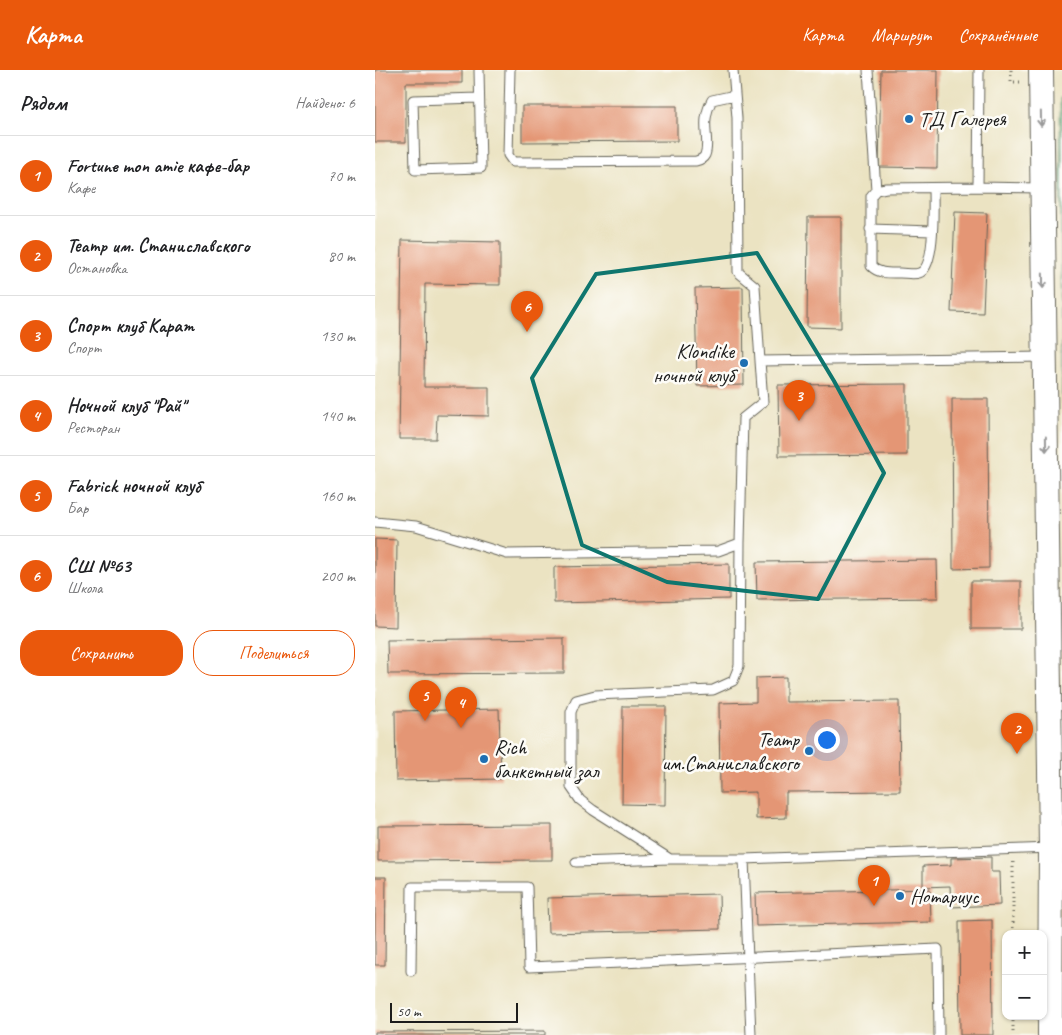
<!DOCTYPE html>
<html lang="ru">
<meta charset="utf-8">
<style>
:root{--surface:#fff;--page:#f2f2f2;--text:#202124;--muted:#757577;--line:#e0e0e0;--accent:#ea580c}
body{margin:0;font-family:Caveat,sans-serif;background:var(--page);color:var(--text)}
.controls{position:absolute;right:15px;bottom:15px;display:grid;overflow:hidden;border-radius:10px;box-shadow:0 1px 4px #0004}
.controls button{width:45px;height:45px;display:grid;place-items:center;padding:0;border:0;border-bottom:1px solid var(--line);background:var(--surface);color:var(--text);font:25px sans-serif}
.scale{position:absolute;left:15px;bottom:12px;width:128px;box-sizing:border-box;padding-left:5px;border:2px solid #1c1c1c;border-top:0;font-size:14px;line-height:18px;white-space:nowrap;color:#1c1c1c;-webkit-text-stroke:4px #fdfcf7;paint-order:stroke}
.you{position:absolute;left:451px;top:669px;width:18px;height:18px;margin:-12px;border:4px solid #fff;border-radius:50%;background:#1a73e8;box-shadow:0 0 0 8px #1a73e833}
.badge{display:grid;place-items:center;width:32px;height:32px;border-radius:50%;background:var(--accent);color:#fff;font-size:16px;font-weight:700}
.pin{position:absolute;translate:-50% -41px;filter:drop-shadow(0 1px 2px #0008)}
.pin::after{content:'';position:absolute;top:26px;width:18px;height:15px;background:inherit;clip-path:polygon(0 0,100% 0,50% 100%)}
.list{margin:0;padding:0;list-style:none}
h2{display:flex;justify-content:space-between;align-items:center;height:65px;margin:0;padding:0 20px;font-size:21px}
h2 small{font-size:16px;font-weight:400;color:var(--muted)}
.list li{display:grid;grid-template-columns:32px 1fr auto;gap:15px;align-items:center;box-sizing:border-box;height:80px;padding:0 20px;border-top:1px solid var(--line)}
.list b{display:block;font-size:19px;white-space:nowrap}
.list p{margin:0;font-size:16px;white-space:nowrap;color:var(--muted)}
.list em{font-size:16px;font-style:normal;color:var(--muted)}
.actions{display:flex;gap:10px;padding:15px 20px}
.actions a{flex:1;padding:11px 0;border:1px solid var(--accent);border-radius:20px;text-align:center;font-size:18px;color:var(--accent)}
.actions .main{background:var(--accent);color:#fff}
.map{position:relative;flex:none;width:687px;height:965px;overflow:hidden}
header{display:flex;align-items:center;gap:30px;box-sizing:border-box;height:70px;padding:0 25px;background:var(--accent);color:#fff}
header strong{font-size:24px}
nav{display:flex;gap:28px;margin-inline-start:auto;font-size:18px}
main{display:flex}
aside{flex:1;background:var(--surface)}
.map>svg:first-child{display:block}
.green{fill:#74cb90;stroke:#487456}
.building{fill:#e49674}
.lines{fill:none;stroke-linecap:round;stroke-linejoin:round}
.service-casing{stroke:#646256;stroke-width:11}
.secondary-casing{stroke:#646256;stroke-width:26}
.path{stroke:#646256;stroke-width:3;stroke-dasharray:1 4;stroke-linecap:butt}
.service{stroke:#fff;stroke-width:9}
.secondary{stroke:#fff;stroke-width:24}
.oneway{stroke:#999}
.marked{fill:none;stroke:#0f766e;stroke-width:4;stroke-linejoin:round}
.poi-dot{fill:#1f6fb2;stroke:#fdfcf7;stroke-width:2}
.labels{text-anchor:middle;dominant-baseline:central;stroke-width:5;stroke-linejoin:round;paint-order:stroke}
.poi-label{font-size:21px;fill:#1c1c1c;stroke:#fdfcf7;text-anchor:start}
</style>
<header>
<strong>Карта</strong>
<nav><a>Карта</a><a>Маршрут</a><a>Сохранённые</a></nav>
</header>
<main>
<aside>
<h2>Рядом<small>Найдено: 6</small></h2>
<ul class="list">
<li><span class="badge">1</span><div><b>Fortune mon amie кафе-бар</b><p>Кафе</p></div><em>70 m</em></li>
<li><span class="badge">2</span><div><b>Театр им. Станиславского</b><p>Остановка</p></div><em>80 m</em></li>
<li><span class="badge">3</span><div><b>Спорт клуб Карат</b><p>Спорт</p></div><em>130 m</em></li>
<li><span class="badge">4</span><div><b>Ночной клуб &quot;Рай&quot;</b><p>Ресторан</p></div><em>140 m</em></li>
<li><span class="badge">5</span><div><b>Fabrick ночной клуб</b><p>Бар</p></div><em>160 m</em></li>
<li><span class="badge">6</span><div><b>СШ №63</b><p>Школа</p></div><em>200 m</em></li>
</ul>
<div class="actions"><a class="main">Сохранить</a><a>Поделиться</a></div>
</aside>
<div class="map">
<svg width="687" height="965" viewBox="0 0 687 965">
<rect width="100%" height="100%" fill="#fdfcf7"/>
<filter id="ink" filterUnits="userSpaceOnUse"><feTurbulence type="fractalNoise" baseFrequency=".02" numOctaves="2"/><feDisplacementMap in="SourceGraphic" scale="10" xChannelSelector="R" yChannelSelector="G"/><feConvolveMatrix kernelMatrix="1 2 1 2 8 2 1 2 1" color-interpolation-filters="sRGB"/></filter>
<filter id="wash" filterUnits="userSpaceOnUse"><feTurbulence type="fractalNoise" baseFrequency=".0096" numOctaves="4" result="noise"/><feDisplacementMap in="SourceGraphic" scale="20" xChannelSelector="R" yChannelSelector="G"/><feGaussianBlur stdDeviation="1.12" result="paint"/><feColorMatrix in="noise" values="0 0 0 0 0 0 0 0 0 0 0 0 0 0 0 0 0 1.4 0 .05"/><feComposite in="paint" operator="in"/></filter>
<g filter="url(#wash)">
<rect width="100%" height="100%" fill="#ebe3c2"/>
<!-- green -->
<path class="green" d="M685 28H687V334Z"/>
<g id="blocks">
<!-- building -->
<path class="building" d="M0 0H87V13H31V72H0Z
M506 0H563L562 98 504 97Z
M147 36H302V71L147 72Z
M580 142 612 143 608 243 576 242Z
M433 147H466V258L432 257Z
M27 170 125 172V215L50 214 49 317H114V346L62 345 61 369H24Z
M368 217 369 315 322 316 320 218Z
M532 314V385L404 386 403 315Z
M577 329H613L614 498 578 499Z
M0 469 22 470 21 557 0 556Z
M562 490 563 528 382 530 381 492Z
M354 494V529L179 533V497Z
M596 511H646V559H596Z
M189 568V603L13 604 12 570Z
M411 607V632L524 631 525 721 411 722V748L381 749V722L345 723 344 633 381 632V608Z
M248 636H291L290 735 247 734Z
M124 639 126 709 21 711 20 641Z
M177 755V790L3 791V756Z
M616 787V802H624L625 835 576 837 575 816 548 817V796L576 795V788Z
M0 807H11L10 895H0Z
M555 819 556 852 381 856 380 823Z
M344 824 345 859 173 863 172 828Z
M617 850 618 965H585L584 851Z
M170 961V965H0V962Z"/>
</g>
</g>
<g filter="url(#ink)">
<use href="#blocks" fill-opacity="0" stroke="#646256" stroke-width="1"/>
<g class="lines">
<!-- service casing -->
<g class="service-casing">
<path id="service" d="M104 0 106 98 40 100 38 30 104 28
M135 0 133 85 138 92 321 91C325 90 328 89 330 85 336 70 324 54 337 30L360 25
M358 0 362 48 363 202 380 216 385 291 669 287
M493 0 501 120
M604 0 603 117 667 118
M558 118C558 134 561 198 544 203 539 205 530 203 525 203 513 203 504 204 496 196V126L501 120 511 118 603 117
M495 159 557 161
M0 452 41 456 132 484 343 481 365 473 368 348 388 332 385 291
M295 789 218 740 205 730 196 717V642L201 630 220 625 338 620 358 611 364 596 365 473
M201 792 295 789H369
M36 901 37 817H152L154 897 563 879 564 965
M376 965 369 789 676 778"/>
</g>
<!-- secondary casing -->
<g class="secondary-casing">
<path id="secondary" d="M666 0 676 778 675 965"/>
</g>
<!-- path -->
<path class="path" d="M636 0V12H646
M638 792V864
M638 946V965"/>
<!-- service -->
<use href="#service" class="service"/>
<!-- secondary -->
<use href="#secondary" class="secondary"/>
</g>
<!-- one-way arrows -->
<defs><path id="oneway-shaft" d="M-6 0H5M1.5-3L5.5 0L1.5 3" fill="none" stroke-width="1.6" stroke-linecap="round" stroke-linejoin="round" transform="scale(1.25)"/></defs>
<g class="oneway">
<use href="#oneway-shaft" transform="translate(666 49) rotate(89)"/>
<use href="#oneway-shaft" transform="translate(668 211) rotate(89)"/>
<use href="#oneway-shaft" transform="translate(671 374) rotate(89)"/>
</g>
</g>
<!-- marked area -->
<path class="marked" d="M382 183 459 311 509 403 443 529 292 512 207 475 157 308 221 204Z"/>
<!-- markers -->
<g class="poi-dot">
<circle cx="534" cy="49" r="5"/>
<circle cx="369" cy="293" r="5"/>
<circle cx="434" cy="681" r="5"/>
<circle cx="109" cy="689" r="5"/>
<circle cx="525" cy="826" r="5"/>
</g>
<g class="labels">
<!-- poi labels -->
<g class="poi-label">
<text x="544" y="49">ТД Галерея</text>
<text x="359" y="281" text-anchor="end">Klondike<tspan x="359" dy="24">ночной клуб</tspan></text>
<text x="424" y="669" text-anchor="end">Театр<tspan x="424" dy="24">им.Станиславского</tspan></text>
<text x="119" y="677">Rich<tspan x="119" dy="24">банкетный зал</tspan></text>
<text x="535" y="826">Нотариус</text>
</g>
</g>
</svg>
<div class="controls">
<button>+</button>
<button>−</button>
</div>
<div class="scale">50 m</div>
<div class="you"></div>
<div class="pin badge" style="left:499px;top:836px">1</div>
<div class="pin badge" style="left:642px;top:684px">2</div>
<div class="pin badge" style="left:424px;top:351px">3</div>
<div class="pin badge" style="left:86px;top:658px">4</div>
<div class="pin badge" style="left:50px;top:651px">5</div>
<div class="pin badge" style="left:152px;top:262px">6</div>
</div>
</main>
